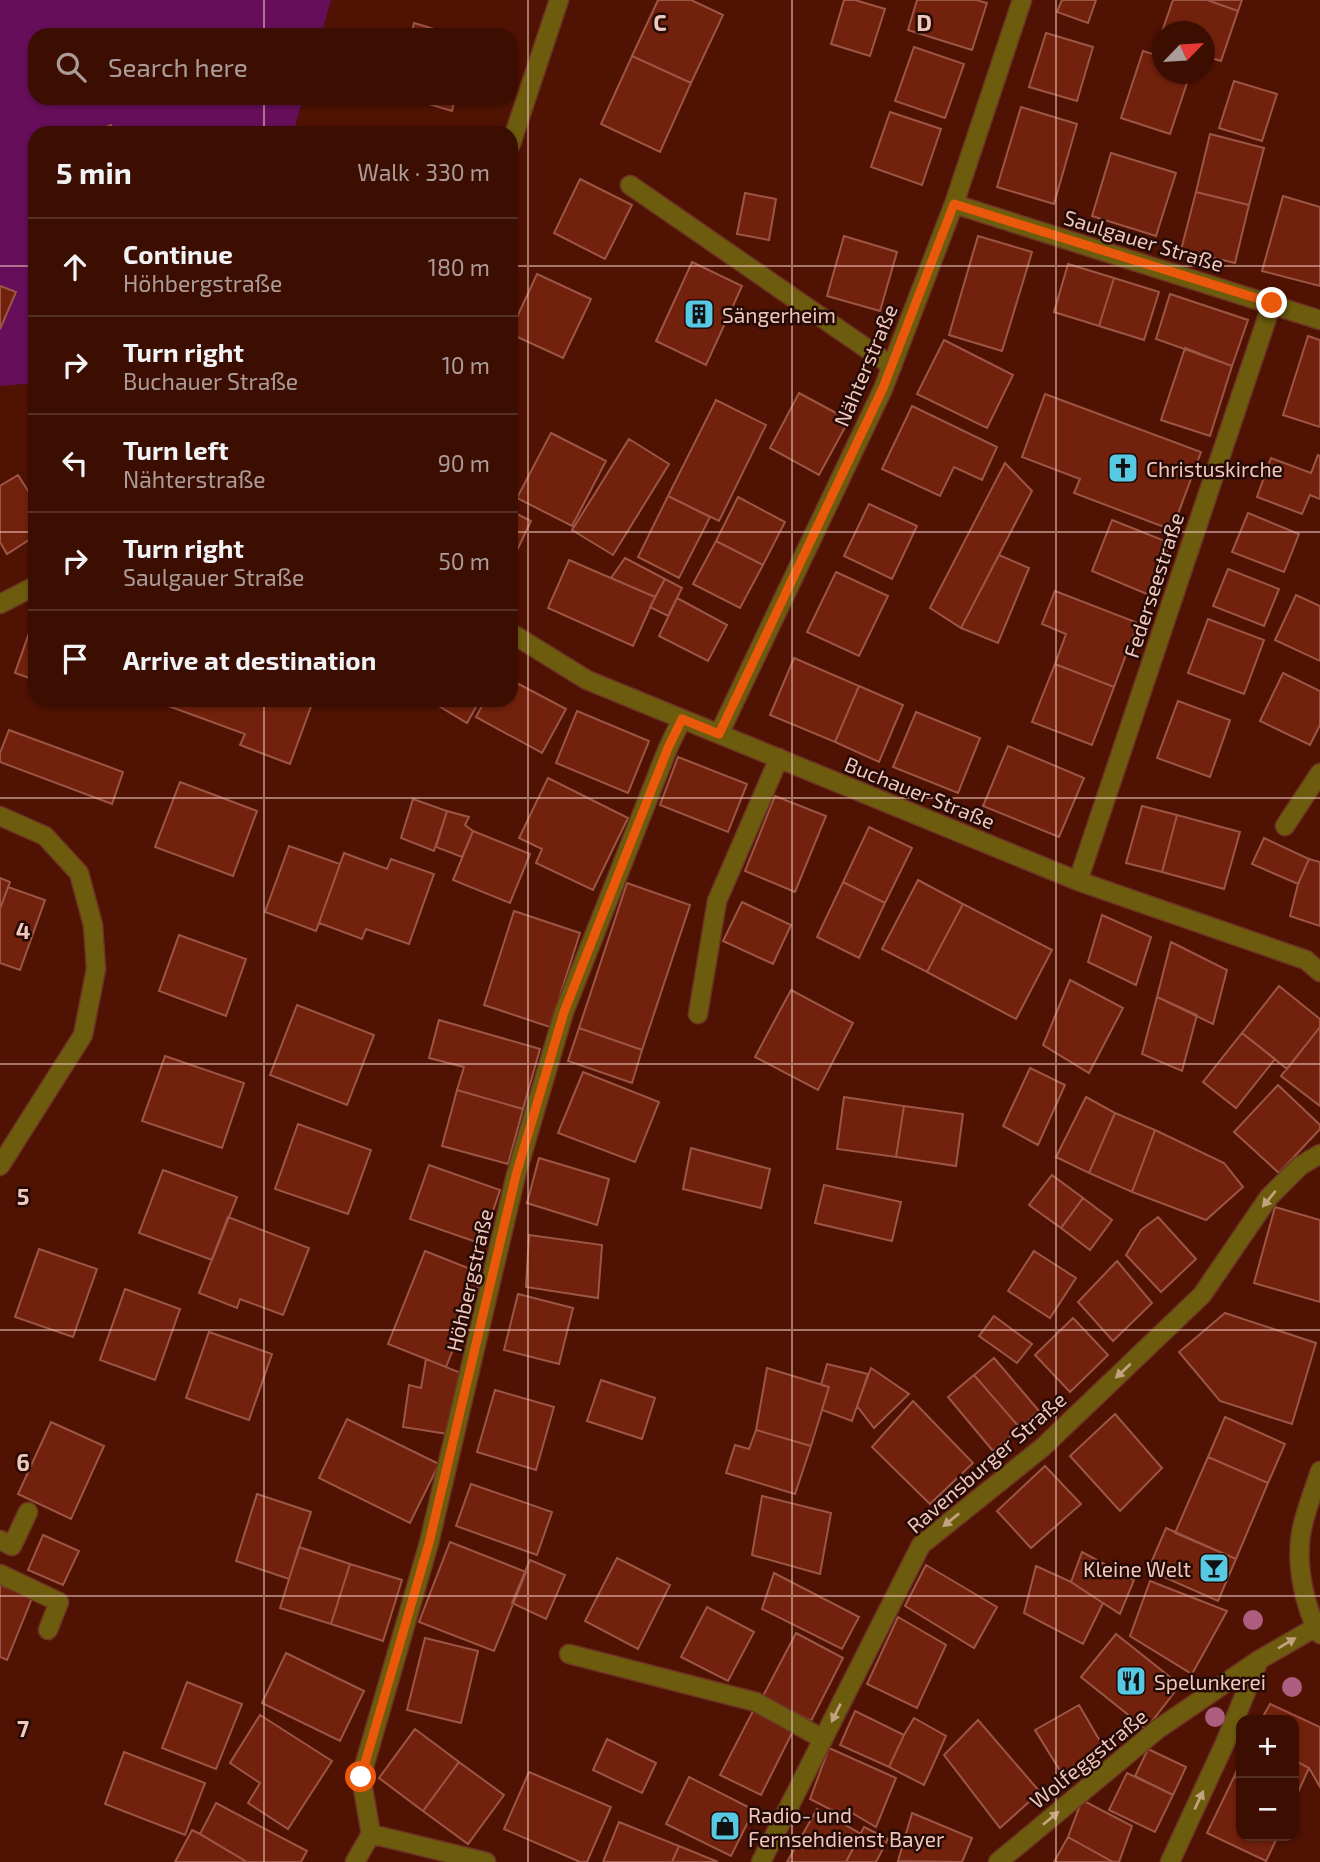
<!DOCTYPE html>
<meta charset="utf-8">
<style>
:root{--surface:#3c0e02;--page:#43170c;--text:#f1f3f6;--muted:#ac9c99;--line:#552e24}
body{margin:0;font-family:"Exo 2",sans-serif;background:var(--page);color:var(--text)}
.controls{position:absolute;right:21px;bottom:21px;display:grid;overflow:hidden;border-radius:14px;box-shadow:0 2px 5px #0004}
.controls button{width:63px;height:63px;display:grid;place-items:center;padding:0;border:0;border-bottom:2px solid var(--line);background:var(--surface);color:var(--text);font:35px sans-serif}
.compass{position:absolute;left:1152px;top:21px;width:63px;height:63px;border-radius:50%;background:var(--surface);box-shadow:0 2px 5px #0004;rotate:65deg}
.stop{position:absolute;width:21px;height:21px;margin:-16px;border:5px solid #ea580c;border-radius:50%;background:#fff}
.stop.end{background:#ea580c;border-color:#fff;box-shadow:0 2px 7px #0008}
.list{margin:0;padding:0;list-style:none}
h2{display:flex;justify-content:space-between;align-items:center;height:91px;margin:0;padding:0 28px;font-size:30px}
h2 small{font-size:23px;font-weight:400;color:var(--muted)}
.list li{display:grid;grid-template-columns:46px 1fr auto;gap:21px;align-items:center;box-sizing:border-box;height:98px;padding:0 28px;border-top:2px solid var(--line)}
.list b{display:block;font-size:26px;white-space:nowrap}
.list p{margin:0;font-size:23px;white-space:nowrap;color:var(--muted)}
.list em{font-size:23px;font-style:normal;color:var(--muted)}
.icon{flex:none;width:38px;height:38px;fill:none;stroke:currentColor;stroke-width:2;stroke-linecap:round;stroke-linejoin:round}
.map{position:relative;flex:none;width:1320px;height:1862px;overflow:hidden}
.search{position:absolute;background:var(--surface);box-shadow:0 2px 5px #0004;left:28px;top:28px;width:490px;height:77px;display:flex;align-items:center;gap:18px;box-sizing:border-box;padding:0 24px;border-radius:21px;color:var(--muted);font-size:26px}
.panel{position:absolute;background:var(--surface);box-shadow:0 2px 5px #0004;left:28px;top:126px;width:490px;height:581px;border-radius:21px}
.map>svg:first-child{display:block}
.green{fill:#660e59}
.building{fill:#72210c;stroke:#9b5645;stroke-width:2}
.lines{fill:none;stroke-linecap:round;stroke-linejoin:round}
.service-casing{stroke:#6d3324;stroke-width:21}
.minor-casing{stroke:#6d3324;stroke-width:21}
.service{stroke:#6d5c0d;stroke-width:18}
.minor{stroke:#6d5c0d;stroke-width:18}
.tree{fill:#ad5e7f}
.oneway{fill:#c2a27f}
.route{stroke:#ea580c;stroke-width:9}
.grid{fill:none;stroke:#efc7bd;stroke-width:2;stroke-opacity:0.55}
.labels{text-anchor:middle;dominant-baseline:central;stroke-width:5;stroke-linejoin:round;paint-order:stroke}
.street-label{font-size:21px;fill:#efc7bd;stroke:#250a05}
.poi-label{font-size:21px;fill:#efc7bd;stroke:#250a05;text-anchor:start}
.grid-label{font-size:23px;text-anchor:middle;font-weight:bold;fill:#efc7bd;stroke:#250a05;stroke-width:5;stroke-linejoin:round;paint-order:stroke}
</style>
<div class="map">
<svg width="1320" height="1862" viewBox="0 0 1320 1862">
<rect width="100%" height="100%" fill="#501203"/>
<!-- green -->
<path class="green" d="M0 0H331L321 35H35V98H303L293 133H35V383L0 386Z"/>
<!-- building -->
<path class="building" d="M658 0H691L723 15 691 83 632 56Z
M844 0H855L885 9 870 56 831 44Z
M917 0H976L987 3 972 50 908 30Z
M1062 0H1096L1088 23 1057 12Z
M1173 0H1207L1238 11 1221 61 1204 56V32H1162V42L1159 40Z
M1207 0H1242L1238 11Z
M414 23 454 35H411Z
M1046 33 1093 47 1077 101 1029 87Z
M914 47 964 64 945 118 895 101Z
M1143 51 1162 57V74H1190L1170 134 1121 118Z
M632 56 691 83 660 152 601 124Z
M1234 81 1277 94 1262 141 1219 128Z
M409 98H455L452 111Z
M1021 107 1077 124 1054 204 997 187Z
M890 112 941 129 922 185 871 167Z
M111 125 115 133H95L94 132Z
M1210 134 1264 148 1249 205 1196 192Z
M1111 153 1176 173 1156 236 1092 216Z
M580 179 632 205 605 259 554 233Z
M1196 192 1249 205 1235 263 1181 250Z
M745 193 776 199 769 240 737 234Z
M1283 196 1320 207V286L1262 271Z
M844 236 897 252 880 311 827 296Z
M978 236 1032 252 1002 351 949 335Z
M692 262 742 286 706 365 656 341Z
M1068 264 1114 278 1099 326 1054 312Z
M537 274 591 299 563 358 511 334V330Z
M1114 278 1159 292 1144 340 1099 326Z
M0 286 16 292 0 329Z
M1170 294 1248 320 1232 366 1156 339Z
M1308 336 1320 340V427L1283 415Z
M944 340 1013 375 987 428 917 394Z
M1185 348 1232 366 1210 436 1161 420Z
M799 393 849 420 819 475 770 448Z
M1045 394 1201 452 1172 530 1074 493 1080 479 1022 457Z
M716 400 766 425 719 521 668 496Z
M912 406 997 447 982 480 954 467 940 496 882 469Z
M551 433 606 461 572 526 517 498Z
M629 439 669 464 613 555 572 530Z
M1318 455 1320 456V499L1310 495 1302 514 1257 497 1271 458 1311 473Z
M1005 463 1032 491 961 628 930 608Z
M18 475 35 502V536L7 554 0 542V486Z
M668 496 710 517 679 578 638 557Z
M738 497 785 522 763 565 716 541Z
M869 504 917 526 892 579 844 556Z
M511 511 531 521 511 563Z
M1248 513 1299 534 1284 572 1232 552Z
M1112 520 1170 543 1149 595 1092 571Z
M716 541 763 565 740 608 693 584Z
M999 555 1029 568 998 643 961 628Z
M625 558 665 579 655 597 611 578Z
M569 560 655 597 633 646 548 608Z
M1228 569 1279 589 1264 626 1213 606Z
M836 572 888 596 859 656 807 632Z
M665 579 682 588 668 616 650 607Z
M1055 591 1138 623 1114 687 1055 664 1066 634 1042 624Z
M1296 595 1320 606V661L1275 640Z
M677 598 727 625 708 661 659 636Z
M35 616V680L15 673Z
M1208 619 1264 640 1244 694 1188 673Z
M794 658 859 686 835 742 770 715Z
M1055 664 1114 687 1092 745 1032 722Z
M1283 673 1320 691V725L1310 745 1260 721Z
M511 680 566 709 542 753 476 717 485 700H511Z
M859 686 903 705 879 762 835 742Z
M152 700H309L313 701 290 764 240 745 245 734Z
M429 700H480L467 723Z
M1178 701 1230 720 1210 777 1157 758Z
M577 711 649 741 628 793 556 763Z
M916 712 980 738 958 793 893 767Z
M9 730 123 772 112 804 0 762V753Z
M1008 746 1084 778 1059 837 983 806Z
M678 757 747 784 728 832 660 805Z
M548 778 628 818 593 890 536 863 542 849 519 838Z
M180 782 257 811 233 876 155 847Z
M775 796 826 816 795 892 745 871Z
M413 799 447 811 434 851 401 838Z
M1142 806 1177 815 1162 872 1126 863Z
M447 811 469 817 465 825 473 831 462 857 436 847Z
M1177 815 1240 832 1224 889 1162 872Z
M869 827 912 848 885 903 843 882Z
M473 831 530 854 510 903 453 880Z
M1264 838 1309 859 1298 884 1252 864Z
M289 846 340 864 316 931 265 912Z
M344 853 387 869 391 859 434 874 409 944 366 929 362 939 319 923Z
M1309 859 1320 862V926L1290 916 1298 884Z
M0 878 10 882 0 909Z
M918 880 963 904 927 972 882 949Z
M843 882 885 903 859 958 817 937Z
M627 883 690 905 642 1050 579 1028Z
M8 887 45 900 20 970 0 963V909Z
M742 902 791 925 773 964 723 941Z
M963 904 1052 950 1016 1019 927 972Z
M514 911 580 933 550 1027 484 1005Z
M1102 915 1151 937 1136 985 1088 962Z
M179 935 246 959 226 1016 159 991Z
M1171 942 1227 970 1213 1024 1157 997Z
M1070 980 1123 1008 1089 1073 1043 1045Z
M1279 986 1320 1019V1027L1287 1069 1242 1033Z
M791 990 853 1023 818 1090 755 1057Z
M1157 997 1197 1015 1182 1071 1142 1054Z
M297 1005 374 1035 347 1105 270 1075Z
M439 1020 540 1049 523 1109 457 1090 464 1067 429 1058Z
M1320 1027V1106L1281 1076Z
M579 1028 642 1050 632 1083 568 1061Z
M1242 1033 1275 1059 1236 1108 1203 1082Z
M165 1056 244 1083 222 1148 142 1121Z
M1030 1068 1065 1085 1038 1145 1003 1126Z
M583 1072 659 1102 635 1162 558 1133Z
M1278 1085 1320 1125V1129L1279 1173 1234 1132Z
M457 1090 523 1109 508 1164 442 1146Z
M844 1097 904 1106 896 1157 837 1149Z
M1086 1097 1115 1113 1089 1173 1056 1157Z
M904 1106 963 1114 956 1166 896 1157Z
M1115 1113 1155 1130 1132 1192 1089 1173Z
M298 1124 371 1150 348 1214 275 1189Z
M1155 1130 1224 1163 1243 1187 1206 1220 1132 1192Z
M691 1148 770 1169 761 1208 683 1189Z
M539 1158 609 1179 597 1225 527 1203Z
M429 1165 500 1190 482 1244 410 1219Z
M163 1170 237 1197 212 1260 139 1233Z
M1052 1175 1083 1198 1061 1228 1029 1205Z
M824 1185 901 1202 892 1241 815 1223Z
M1083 1198 1112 1220 1090 1250 1061 1228Z
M1275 1207 1320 1220V1302L1254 1283Z
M228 1217 309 1248 283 1315 240 1299 237 1308 199 1293Z
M1158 1217 1196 1259 1161 1292 1126 1255 1141 1230Z
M529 1235 602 1245 598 1298 526 1287Z
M39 1249 97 1269 73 1337 15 1317Z
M425 1251 483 1274 446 1367 388 1344Z
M1034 1251 1076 1278 1050 1318 1008 1291Z
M1117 1261 1152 1303 1113 1341 1078 1302Z
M125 1289 180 1309 155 1380 100 1360Z
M518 1294 573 1308 559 1364 504 1350Z
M1225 1313 1316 1343 1292 1424 1220 1401 1179 1352Z
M994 1316 1032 1344 1017 1363 979 1336Z
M1073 1318 1108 1355 1070 1392 1035 1355Z
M209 1332 272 1354 249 1420 186 1398Z
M994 1358 1039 1411 1020 1428 974 1375Z
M426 1359 461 1373 448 1434 403 1427 409 1385 421 1388Z
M827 1364 868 1374 852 1421 822 1410 829 1387 821 1385Z
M767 1368 829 1387 811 1446 756 1430Z
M871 1368 909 1394 874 1428 857 1406Z
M974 1375 1020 1428 993 1451 948 1397Z
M601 1380 655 1398 642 1439 587 1421Z
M495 1390 554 1407 536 1470 477 1452Z
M913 1401 973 1463 930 1504 872 1447Z
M1115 1414 1162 1468 1120 1511 1070 1456Z
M1225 1417 1285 1444 1268 1483 1208 1457Z
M347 1419 439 1464 410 1523 319 1478Z
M51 1422 104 1446 71 1519 18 1494Z
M756 1430 811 1446 795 1494 726 1473 735 1445 749 1449Z
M1208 1457 1268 1483 1236 1559 1175 1533Z
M1045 1466 1081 1504 1031 1548 997 1511Z
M471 1484 552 1512 537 1555 456 1526Z
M257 1494 311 1512 289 1579 236 1561Z
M762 1496 831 1513 820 1574 752 1555Z
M1166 1528 1236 1559 1218 1601 1148 1570Z
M43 1535 79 1551 63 1585 28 1570Z
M450 1542 526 1572 494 1651 419 1622Z
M299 1547 350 1564 331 1624 280 1608Z
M1082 1552 1134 1580 1120 1614 1071 1582Z
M617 1558 670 1585 638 1649 585 1621Z
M530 1560 565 1575 546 1619 512 1603Z
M350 1564 402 1580 383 1641 331 1624Z
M926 1565 997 1607 974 1648 905 1606Z
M1036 1566 1071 1582 1103 1603 1083 1644 1024 1613Z
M774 1573 859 1617 842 1649 762 1609Z
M1150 1581 1227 1611 1192 1674 1130 1636Z
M0 1585 32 1598 7 1660 0 1657Z
M707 1607 754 1632 728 1681 681 1657Z
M898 1617 946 1645 917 1708 867 1684Z
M796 1633 843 1658 811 1721 763 1696Z
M1116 1634 1180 1685 1146 1729 1081 1677Z
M425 1638 478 1651 461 1723 407 1710Z
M286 1653 364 1691 340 1741 262 1703Z
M187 1682 242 1704 216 1769 162 1748Z
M1270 1704 1320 1727V1787L1309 1768 1294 1760V1720H1261Z
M1079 1705 1104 1748 1064 1777 1035 1730Z
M755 1707 795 1727 761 1795 720 1775Z
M855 1711 904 1735 889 1767 840 1745Z
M260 1715 332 1761 288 1829 248 1803 260 1783 230 1763Z
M914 1718 946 1736 924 1785 889 1767 904 1735Z
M978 1720 1040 1792 1000 1828 944 1755Z
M415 1729 459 1762 423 1811 379 1778Z
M607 1739 656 1763 642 1793 593 1770Z
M829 1748 896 1778 876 1827 847 1810 843 1816 810 1799Z
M1148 1749 1186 1767 1173 1795 1135 1776Z
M124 1752 205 1783 185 1835 105 1804Z
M1241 1760V1780L1234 1777Z
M1294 1760 1309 1768 1294 1801Z
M459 1762 504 1795 468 1844 423 1811Z
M529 1772 611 1807 587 1862H580L504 1829Z
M1127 1773 1173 1795 1155 1832 1109 1810Z
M689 1777 754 1810 731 1856 666 1824Z
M1234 1777 1241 1780V1836H1278L1266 1861 1207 1833Z
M1082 1800 1132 1826 1119 1862H1113L1068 1837Z
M216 1803 307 1851 301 1862H247L200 1834Z
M817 1809 861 1834 846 1862H787Z
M912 1813 972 1838 962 1862 898 1861Z
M619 1822 679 1846 672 1862H603Z
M864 1827 888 1839 876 1862H846Z
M192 1830 200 1834 247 1862H175Z
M1068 1837 1113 1862H1054Z
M679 1846 718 1862H672Z"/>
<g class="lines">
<!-- service casing -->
<g class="service-casing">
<path id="service" d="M630 185 892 366
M698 1014 717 901 779 758
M0 1540 12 1546 28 1512
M0 1574 59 1602 48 1630
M569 1654 756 1702 823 1739"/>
</g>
<!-- minor casing -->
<g class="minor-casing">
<path id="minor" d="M511 144 559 0
M954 204 1320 320
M0 604 35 586
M511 633 587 680 1078 881 1306 960 1320 972
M719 734 883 389 954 204 1022 0
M0 816 45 836 79 873 93 925 96 969 83 1035 0 1166
M1285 826 1320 773
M1078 881 1272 303
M1320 1471C1314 1491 1304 1513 1301 1534 1296 1563 1304 1608 1320 1634
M371 1834 486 1862
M355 1862 371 1834 361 1777 429 1543 516 1175 564 1012 668 748 682 719
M761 1862 921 1545 1043 1447 1202 1295 1269 1197 1300 1166 1320 1154
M998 1862 1158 1729 1259 1660 1316 1627
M1170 1862 1225 1743 1259 1660"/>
</g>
<!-- service -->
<use href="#service" class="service"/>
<!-- minor -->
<use href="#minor" class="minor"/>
</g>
<!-- trees -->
<g class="tree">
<circle cx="1253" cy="1620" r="10"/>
<circle cx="1292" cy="1687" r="10"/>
<circle cx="1215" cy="1717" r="10"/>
</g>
<!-- one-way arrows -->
<defs><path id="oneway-solid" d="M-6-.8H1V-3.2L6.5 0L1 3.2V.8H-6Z" transform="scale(1.75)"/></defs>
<g class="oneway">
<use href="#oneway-solid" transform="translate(1269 1199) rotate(129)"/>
<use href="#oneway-solid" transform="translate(1123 1371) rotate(137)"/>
<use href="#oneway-solid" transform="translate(951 1520) rotate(141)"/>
<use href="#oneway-solid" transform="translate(1287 1643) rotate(-31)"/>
<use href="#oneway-solid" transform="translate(836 1713) rotate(116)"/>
<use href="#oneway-solid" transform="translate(1199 1800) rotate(-65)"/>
<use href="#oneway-solid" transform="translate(1051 1818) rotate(-40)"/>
</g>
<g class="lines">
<!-- route -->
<path class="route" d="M361 1777 429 1543 516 1175 564 1012 668 748 682 719 719 734 883 388 954 204 1272 303"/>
</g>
<!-- grid -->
<path class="grid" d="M264 0V35M528 0V1862M792 0V1862M1056 0V1862M264 98V133M0 266H35M511 266H1320M0 532H35M511 532H1320M264 700V1862M0 798H1320M0 1064H1320M0 1330H1320M0 1596H1320"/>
<!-- icons -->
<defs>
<g id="building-square" transform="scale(1.575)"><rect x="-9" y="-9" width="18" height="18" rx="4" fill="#57c9e3" stroke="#250a05"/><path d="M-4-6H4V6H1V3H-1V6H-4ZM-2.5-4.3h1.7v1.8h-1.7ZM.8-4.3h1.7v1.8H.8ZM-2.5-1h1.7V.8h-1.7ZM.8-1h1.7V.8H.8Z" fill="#111"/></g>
<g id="church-square" transform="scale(1.575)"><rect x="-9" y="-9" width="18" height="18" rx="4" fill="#57c9e3" stroke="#250a05"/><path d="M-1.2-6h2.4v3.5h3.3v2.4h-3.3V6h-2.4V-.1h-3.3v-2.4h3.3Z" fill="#111"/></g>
<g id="bar-square" transform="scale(1.575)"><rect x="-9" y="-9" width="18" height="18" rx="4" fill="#57c9e3" stroke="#250a05"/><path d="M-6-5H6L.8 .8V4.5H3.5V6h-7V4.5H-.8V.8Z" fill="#111"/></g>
<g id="restaurant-square" transform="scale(1.575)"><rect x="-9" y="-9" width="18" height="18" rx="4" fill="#57c9e3" stroke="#250a05"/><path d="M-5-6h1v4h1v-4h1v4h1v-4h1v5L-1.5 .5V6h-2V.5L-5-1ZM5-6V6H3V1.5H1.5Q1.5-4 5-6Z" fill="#111"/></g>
<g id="shop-square" transform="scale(1.575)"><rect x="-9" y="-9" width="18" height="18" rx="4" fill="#57c9e3" stroke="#250a05"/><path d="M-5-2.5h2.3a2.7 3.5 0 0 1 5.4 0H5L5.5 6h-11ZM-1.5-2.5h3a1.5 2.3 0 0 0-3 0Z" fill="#111"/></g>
</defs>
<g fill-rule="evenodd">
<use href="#building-square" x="699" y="314"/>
<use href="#church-square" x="1123" y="468"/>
<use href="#bar-square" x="1214" y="1568"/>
<use href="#restaurant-square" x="1131" y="1681"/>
<use href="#shop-square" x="725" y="1826"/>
</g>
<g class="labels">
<!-- street labels -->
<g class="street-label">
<text transform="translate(1144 240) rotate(17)">Saulgauer Straße</text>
<text transform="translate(865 365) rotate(-67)">Nähterstraße</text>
<text transform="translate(1153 585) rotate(-72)">Federseestraße</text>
<text transform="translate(920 792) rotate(22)">Buchauer Straße</text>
<text transform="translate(469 1280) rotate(-77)">Höhbergstraße</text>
<text transform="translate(986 1462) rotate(-41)">Ravensburger Straße</text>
<text transform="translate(1088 1758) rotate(-39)">Wolfeggstraße</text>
</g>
<!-- poi labels -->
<g class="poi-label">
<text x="722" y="314">Sängerheim</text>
<text x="1146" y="468">Christuskirche</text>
<text x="1191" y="1568" text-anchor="end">Kleine Welt</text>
<text x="1154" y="1681">Spelunkerei</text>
<text x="748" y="1814">Radio- und<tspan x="748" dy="24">Fernsehdienst Bayer</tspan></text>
</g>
</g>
<g class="grid-label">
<text x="660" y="31">C</text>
<text x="924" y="31">D</text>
<text x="23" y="939">4</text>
<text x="23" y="1205">5</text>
<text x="23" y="1471">6</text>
<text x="23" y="1737">7</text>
</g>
</svg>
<div class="controls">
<button>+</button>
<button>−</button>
</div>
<svg class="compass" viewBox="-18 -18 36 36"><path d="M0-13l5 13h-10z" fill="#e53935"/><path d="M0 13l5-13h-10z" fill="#ac9c99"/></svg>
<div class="stop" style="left:361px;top:1777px"></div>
<div class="stop end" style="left:1272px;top:303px"></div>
<div class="search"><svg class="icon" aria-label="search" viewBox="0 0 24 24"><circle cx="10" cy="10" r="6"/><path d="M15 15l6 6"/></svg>Search here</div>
<section class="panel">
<h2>5 min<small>Walk · 330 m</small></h2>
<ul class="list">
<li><svg class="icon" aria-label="ahead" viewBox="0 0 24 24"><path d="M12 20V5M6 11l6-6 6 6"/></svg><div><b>Continue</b><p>Höhbergstraße</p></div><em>180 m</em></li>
<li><svg class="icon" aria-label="right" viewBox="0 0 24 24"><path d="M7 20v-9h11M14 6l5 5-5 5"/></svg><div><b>Turn right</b><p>Buchauer Straße</p></div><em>10 m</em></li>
<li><svg class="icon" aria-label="left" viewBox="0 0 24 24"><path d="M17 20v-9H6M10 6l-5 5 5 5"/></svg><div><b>Turn left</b><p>Nähterstraße</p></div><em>90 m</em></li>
<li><svg class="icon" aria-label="right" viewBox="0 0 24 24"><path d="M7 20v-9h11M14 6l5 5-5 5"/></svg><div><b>Turn right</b><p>Saulgauer Straße</p></div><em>50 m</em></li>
<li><svg class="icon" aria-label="arrive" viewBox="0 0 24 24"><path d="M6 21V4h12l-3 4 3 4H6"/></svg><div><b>Arrive at destination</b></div></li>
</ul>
</section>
</div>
